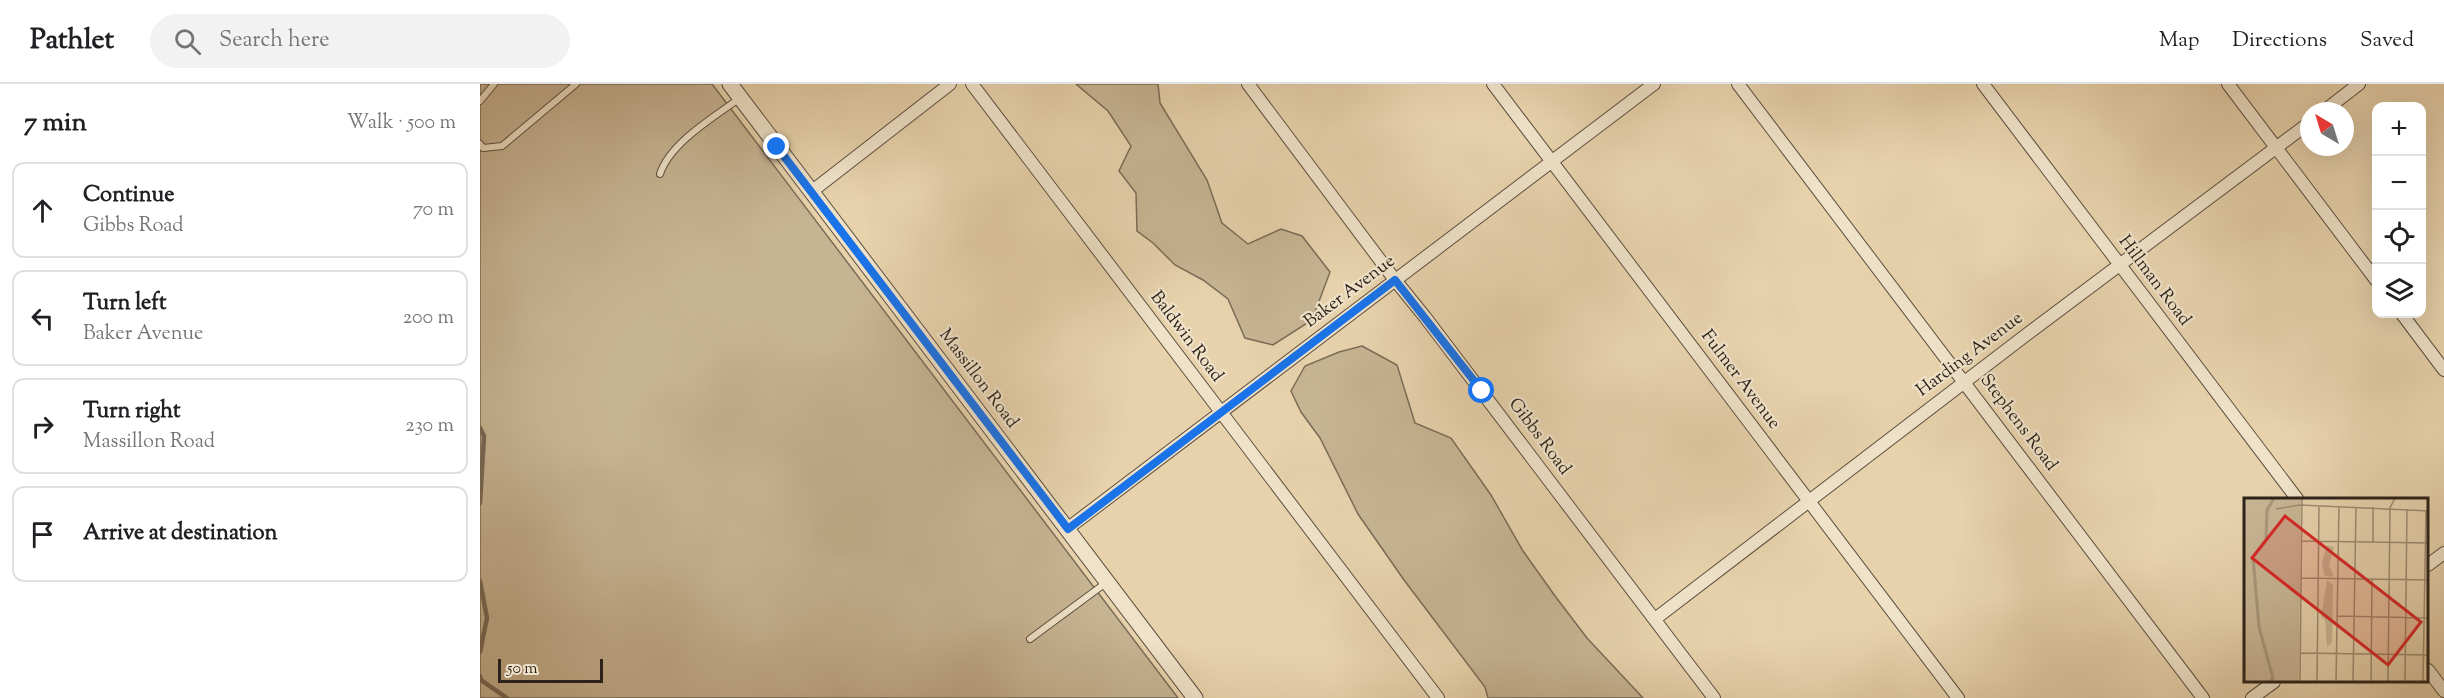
<!DOCTYPE html>
<meta charset="utf-8">
<style>
:root{--surface:#fff;--page:#f2f2f2;--text:#202124;--muted:#757577;--line:#e0e0e0}
body{margin:0;font-family:"Sorts Mill Goudy",serif;background:var(--page);color:var(--text)}
.controls{position:absolute;right:18px;top:18px;display:grid;overflow:hidden;border-radius:12px;box-shadow:0 6px 24px #0002}
.controls button{width:54px;height:54px;display:grid;place-items:center;padding:0;border:0;border-bottom:2px solid var(--line);background:var(--surface);color:var(--text);font:30px sans-serif}
.compass{position:absolute;left:1820px;top:18px;width:54px;height:54px;border-radius:50%;background:var(--surface);box-shadow:0 6px 24px #0002;rotate:322deg}
.scale{position:absolute;left:18px;bottom:15px;width:105px;box-sizing:border-box;padding-left:6px;border:3px solid #2d231b;border-top:0;font-size:16px;line-height:21px;white-space:nowrap;color:#2d231b;-webkit-text-stroke:4px #efe2c9;paint-order:stroke}
.stop{position:absolute;width:18px;height:18px;margin:-14px;border:4px solid #1a73e8;border-radius:50%;background:#fff}
.stop.end{background:#1a73e8;border-color:#fff;box-shadow:0 2px 6px #0008}
.list{margin:0;padding:0;list-style:none}
h2{display:flex;justify-content:space-between;align-items:center;height:78px;margin:0;padding:0 24px;font-size:26px}
h2 small{font-size:20px;font-weight:400;color:var(--muted)}
.list li{display:grid;grid-template-columns:39px 1fr auto;gap:18px;align-items:center;box-sizing:border-box;height:96px;margin:0 12px 12px;padding:0 12px;border:2px solid var(--line);border-radius:12px}
.list b{display:block;font-size:22px;white-space:nowrap}
.list p{margin:0;font-size:20px;white-space:nowrap;color:var(--muted)}
.list em{font-size:20px;font-style:normal;color:var(--muted)}
.icon{flex:none;width:33px;height:33px;fill:none;stroke:currentColor;stroke-width:2;stroke-linecap:round;stroke-linejoin:round}
.map{position:relative;flex:none;width:1964px;height:614px;overflow:hidden}
header{display:flex;align-items:center;gap:36px;box-sizing:border-box;height:84px;padding:0 30px;background:var(--surface);border-bottom:2px solid var(--line)}
header strong{font-size:28px}
nav{display:flex;gap:33px;margin-inline-start:auto;font-size:21px}
.search{width:420px;height:54px;background:var(--page);display:flex;align-items:center;gap:15px;box-sizing:border-box;padding:0 21px;border-radius:33px;color:var(--muted);font-size:22px}
main{display:flex}
aside{flex:1;background:var(--surface)}
.map>svg:first-child{display:block}
.green{fill:#c7b493;stroke:#7a6c57;stroke-width:1.5}
.lines{fill:none;stroke-linecap:round;stroke-linejoin:round}
.stream{stroke:#776855;stroke-width:4.5}
.service-casing{stroke:#5c4f3f;stroke-width:8}
.minor-casing{stroke:#5c4f3f;stroke-width:14}
.tertiary-casing{stroke:#5c4f3f;stroke-width:17}
.service{stroke:#efe2c9;stroke-width:6}
.minor{stroke:#efe2c9;stroke-width:12}
.tertiary{stroke:#efe2c9;stroke-width:15}
.route{stroke:#1a73e8;stroke-width:8}
.labels{text-anchor:middle;dominant-baseline:central;stroke-width:4.5;stroke-linejoin:round;paint-order:stroke}
.street-label{font-size:18px;fill:#2d231b;stroke:#efe2c9}
.inset-river{fill:none;stroke:#a8967b;stroke-width:3}
.inset-road{fill:none;stroke:#9d8c72;stroke-width:1.5}
.view{fill:#d62828;fill-opacity:0.15;stroke:#d62828;stroke-width:3}
.inset-edge{fill:none;stroke:#2d231b;stroke-width:3}
</style>
<header>
<strong>Pathlet</strong>
<div class="search"><svg class="icon" aria-label="search" viewBox="0 0 24 24"><circle cx="10" cy="10" r="6"/><path d="M15 15l6 6"/></svg>Search here</div>
<nav><a>Map</a><a>Directions</a><a>Saved</a></nav>
</header>
<main>
<aside>
<h2>7 min<small>Walk · 500 m</small></h2>
<ul class="list">
<li><svg class="icon" aria-label="ahead" viewBox="0 0 24 24"><path d="M12 20V5M6 11l6-6 6 6"/></svg><div><b>Continue</b><p>Gibbs Road</p></div><em>70 m</em></li>
<li><svg class="icon" aria-label="left" viewBox="0 0 24 24"><path d="M17 20v-9H6M10 6l-5 5 5 5"/></svg><div><b>Turn left</b><p>Baker Avenue</p></div><em>200 m</em></li>
<li><svg class="icon" aria-label="right" viewBox="0 0 24 24"><path d="M7 20v-9h11M14 6l5 5-5 5"/></svg><div><b>Turn right</b><p>Massillon Road</p></div><em>230 m</em></li>
<li><svg class="icon" aria-label="arrive" viewBox="0 0 24 24"><path d="M6 21V4h12l-3 4 3 4H6"/></svg><div><b>Arrive at destination</b></div></li>
</ul>
</aside>
<div class="map">
<svg width="1964" height="614" viewBox="0 0 1964 614">
<rect width="100%" height="100%" fill="#e7d2ac"/>
<filter id="stains"><feTurbulence type="fractalNoise" baseFrequency=".00333" numOctaves="4"/><feColorMatrix values="0 0 0 0 .2 0 0 0 0 .09 0 0 0 0 .02 0 0 0 .5 -.17"/></filter>
<radialGradient id="worn" r=".72"><stop offset=".6" stop-color="#630" stop-opacity="0"/><stop offset="1" stop-color="#630" stop-opacity=".3"/></radialGradient>
<!-- green -->
<path class="green" d="M0 0H232L698 614H0Z
M596 0H678L680 19 727 96 742 139 768 160 801 145 822 152 850 188 832 236 793 261 765 254 748 215 723 196 695 181 673 159 657 147 656 109 639 87 651 62 628 27Z
M882 262 917 281 935 339 971 354 1011 411 1043 467 1075 512 1107 554 1163 614H1008L1005 603 924 496 878 430 840 354 821 328 811 307 825 282 859 268Z"/>
<g class="lines">
<!-- stream -->
<path class="stream" d="M0 344 4 352 0 419
M0 497 7 534 0 568
M0 592 1 596 27 614"/>
<!-- service casing -->
<g class="service-casing">
<path id="service" d="M0 17 14 0
M0 60 3 64 22 62 96 0
M180 90C190 59 234 33 260 14
M550 555 627 498"/>
</g>
<!-- minor casing -->
<g class="minor-casing">
<path id="minor" d="M492 0 958 614
M768 0 915 196 945 233 1234 614
M1013 0 1478 614
M1258 0 1723 614
M1503 0 1818 416
M1748 0 1896 196
M1844 27 1879 0
M331 108 470 0
M1922 230 1964 286
M587 445 1174 0
M1948 481 1964 469
M1175 535 1546 251 1829 39
M1948 586 1964 607
M1772 614 1794 598"/>
</g>
<!-- tertiary casing -->
<g class="tertiary-casing">
<path id="tertiary" d="M250 0 715 614"/>
</g>
<!-- service -->
<use href="#service" class="service"/>
<!-- minor -->
<use href="#minor" class="minor"/>
<!-- tertiary -->
<use href="#tertiary" class="tertiary"/>
</g>
<g class="lines">
<!-- route -->
<path class="route" d="M297 63 588 445 915 196 1002 307"/>
</g>
<g class="labels">
<!-- street labels -->
<g class="street-label">
<text transform="translate(1674 197) rotate(53)">Hillman Road</text>
<text transform="translate(870 208) rotate(-37)">Baker Avenue</text>
<text transform="translate(706 253) rotate(53)">Baldwin Road</text>
<text transform="translate(1490 271) rotate(-37)">Harding Avenue</text>
<text transform="translate(498 295) rotate(53)">Massillon Road</text>
<text transform="translate(1260 296) rotate(53)">Fulmer Avenue</text>
<text transform="translate(1538 339) rotate(53)">Stephens Road</text>
<text transform="translate(1059 353) rotate(53)">Gibbs Road</text>
</g>
</g>
<!-- overview -->
<g transform="translate(1764 414)">
<rect width="184" height="184" fill="#e7d2ac"/>
<path d="M0 0H57L55 184H0ZM83 47 90 49 85 68 90 77 86 79 80 77 78 64ZM83 82 89 87 88 145 83 149 81 122 77 119Z" fill="#c7b493"/>
<path class="inset-river" d="M26 184 29 180 15 129 9 59 22 42 23 12 30 0"/>
<path class="inset-road" d="M32 11 56 7 185 13M58 43 185 45M129 44V9M57 80 185 82M93 118 185 120M56 155 185 157M56 184 58 0M73 184 75 8M92 184 95 8M109 184 112 9M127 184 128 81M144 184 146 10 151 0M161 184 163 11M179 184 182 12"/>
<path class="view" d="M41 18 177 124 144 167 8 60Z"/>
<rect width="184" height="184" class="inset-edge"/>
</g>
<rect width="100%" height="100%" filter="url(#stains)"/>
<rect width="100%" height="100%" fill="url(#worn)"/>
</svg>
<div class="controls">
<button>+</button>
<button>−</button>
<button><svg class="icon" aria-label="locate" viewBox="0 0 24 24"><circle cx="12" cy="12" r="6"/><path d="M12 2v4M12 18v4M2 12h4M18 12h4"/></svg></button>
<button><svg class="icon" aria-label="layers" viewBox="0 0 24 24"><path d="M12 4l9 5-9 5-9-5zM3 14l9 5 9-5"/></svg></button>
</div>
<svg class="compass" viewBox="-18 -18 36 36"><path d="M0-13l5 13h-10z" fill="#e53935"/><path d="M0 13l5-13h-10z" fill="#757577"/></svg>
<div class="scale">50 m</div>
<div class="stop" style="left:1002px;top:307px"></div>
<div class="stop end" style="left:297px;top:63px"></div>
</div>
</main>
